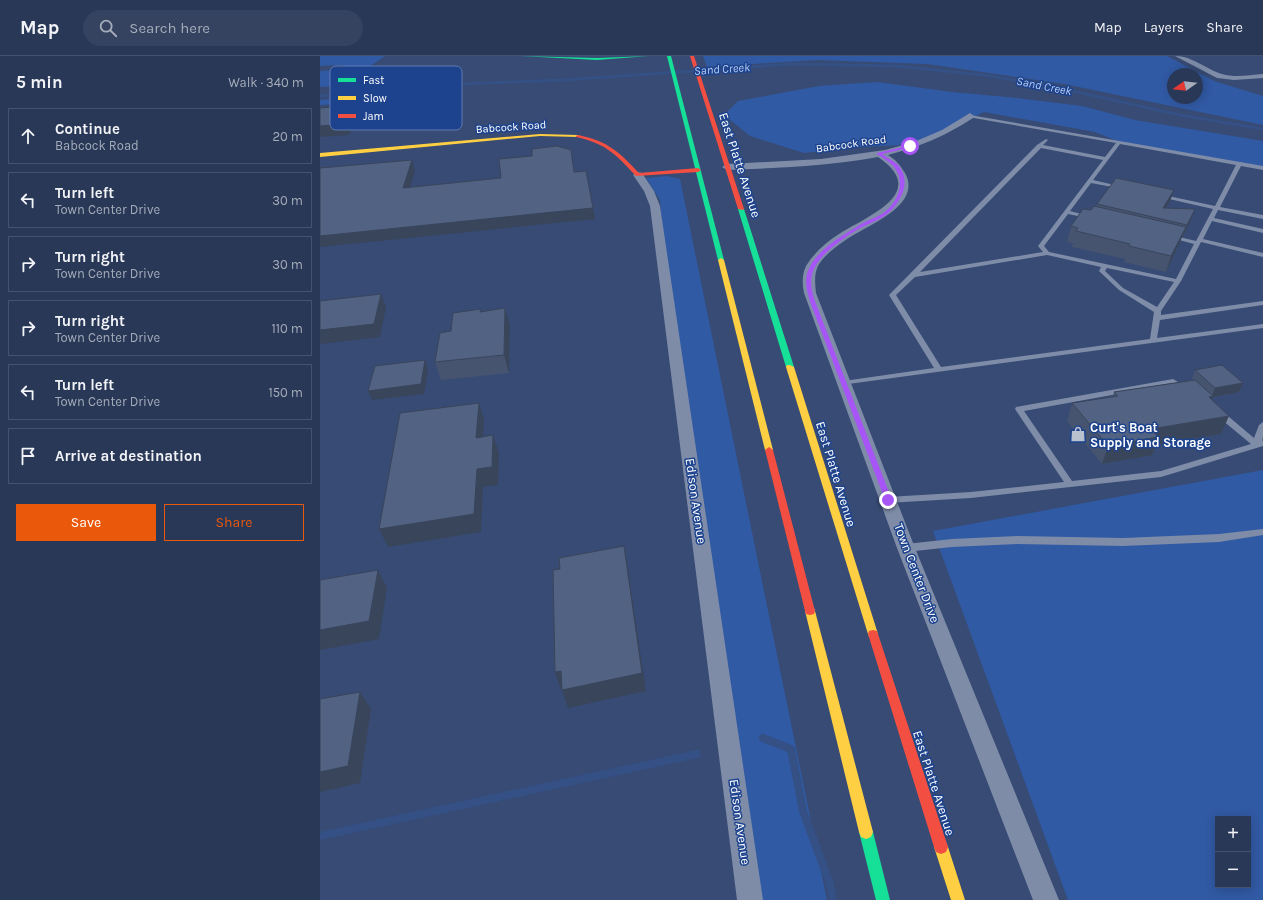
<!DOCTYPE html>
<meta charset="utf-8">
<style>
:root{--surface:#293857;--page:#354361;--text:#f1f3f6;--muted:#a5acba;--line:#45526d;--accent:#ea580c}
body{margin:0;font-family:Karla,sans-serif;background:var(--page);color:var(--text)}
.controls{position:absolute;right:12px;bottom:12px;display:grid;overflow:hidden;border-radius:0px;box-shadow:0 2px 10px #0003}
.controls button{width:36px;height:36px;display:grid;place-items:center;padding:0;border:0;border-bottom:1px solid var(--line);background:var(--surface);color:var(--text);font:20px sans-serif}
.compass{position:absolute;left:847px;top:12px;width:36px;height:36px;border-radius:50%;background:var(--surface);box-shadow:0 2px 10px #0003;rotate:256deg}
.stop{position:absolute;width:12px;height:12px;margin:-9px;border:3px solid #a855f7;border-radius:50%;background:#fff}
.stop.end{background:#a855f7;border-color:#fff;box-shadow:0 1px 4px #0008}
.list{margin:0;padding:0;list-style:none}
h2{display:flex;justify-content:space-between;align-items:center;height:52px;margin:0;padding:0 16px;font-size:17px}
h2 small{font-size:13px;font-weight:400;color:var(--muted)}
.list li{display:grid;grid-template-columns:26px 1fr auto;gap:12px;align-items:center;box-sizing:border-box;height:56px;margin:0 8px 8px;padding:0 8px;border:1px solid var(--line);border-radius:0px}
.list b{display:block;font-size:15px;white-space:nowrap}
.list p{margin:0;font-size:13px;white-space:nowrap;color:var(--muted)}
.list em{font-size:13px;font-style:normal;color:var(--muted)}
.actions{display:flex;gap:8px;padding:12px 16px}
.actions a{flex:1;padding:9px 0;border:1px solid var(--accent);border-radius:0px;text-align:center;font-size:14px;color:var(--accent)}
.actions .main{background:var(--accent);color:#fff}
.icon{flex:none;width:22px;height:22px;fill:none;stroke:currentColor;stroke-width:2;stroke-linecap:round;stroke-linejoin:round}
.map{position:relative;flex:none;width:943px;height:844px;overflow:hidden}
header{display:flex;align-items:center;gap:24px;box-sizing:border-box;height:56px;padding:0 20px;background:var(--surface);border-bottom:1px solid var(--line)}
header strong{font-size:19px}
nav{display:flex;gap:22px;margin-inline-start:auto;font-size:14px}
.search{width:280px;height:36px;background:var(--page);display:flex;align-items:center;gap:10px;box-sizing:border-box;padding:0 14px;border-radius:22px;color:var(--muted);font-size:15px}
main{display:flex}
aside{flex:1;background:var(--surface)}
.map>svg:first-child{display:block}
.green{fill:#315aa4;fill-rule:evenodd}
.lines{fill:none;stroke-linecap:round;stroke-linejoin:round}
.stream-far1{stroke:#345085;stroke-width:3}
.stream{stroke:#345085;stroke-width:8}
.lane{fill:#7e8ca8;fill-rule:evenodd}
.street{fill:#7e8ca8;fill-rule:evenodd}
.fast{fill:#16e098;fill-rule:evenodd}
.slow{fill:#ffcf43;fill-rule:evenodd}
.jam{fill:#f24e42;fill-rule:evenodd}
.wall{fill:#465470}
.shaded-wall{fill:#39455b}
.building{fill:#516282;stroke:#39455b}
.route{fill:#a855f7}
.labels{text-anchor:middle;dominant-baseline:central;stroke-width:3;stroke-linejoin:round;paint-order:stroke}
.far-street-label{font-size:11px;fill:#fff;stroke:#1d438e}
.far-water-label{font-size:12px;font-style:italic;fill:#b6cdf4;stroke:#1d438e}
.street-label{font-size:13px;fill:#fff;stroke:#1d438e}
.poi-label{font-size:13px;font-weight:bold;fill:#fff;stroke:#1d438e;text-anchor:start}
.key{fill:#1d438e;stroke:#617bb0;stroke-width:1}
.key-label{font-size:11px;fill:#fff}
</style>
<header>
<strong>Map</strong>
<div class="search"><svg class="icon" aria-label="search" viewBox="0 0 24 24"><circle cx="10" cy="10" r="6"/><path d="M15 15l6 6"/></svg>Search here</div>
<nav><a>Map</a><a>Layers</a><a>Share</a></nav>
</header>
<main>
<aside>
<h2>5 min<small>Walk · 340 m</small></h2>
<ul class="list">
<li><svg class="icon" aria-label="ahead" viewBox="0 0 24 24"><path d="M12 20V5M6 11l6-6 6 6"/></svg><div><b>Continue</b><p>Babcock Road</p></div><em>20 m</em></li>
<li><svg class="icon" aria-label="left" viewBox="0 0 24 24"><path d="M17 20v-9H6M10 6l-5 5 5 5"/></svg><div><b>Turn left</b><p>Town Center Drive</p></div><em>30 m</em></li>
<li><svg class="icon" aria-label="right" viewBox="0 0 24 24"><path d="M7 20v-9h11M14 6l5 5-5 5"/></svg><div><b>Turn right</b><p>Town Center Drive</p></div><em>30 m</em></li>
<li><svg class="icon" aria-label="right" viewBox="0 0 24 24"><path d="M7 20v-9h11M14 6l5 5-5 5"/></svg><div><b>Turn right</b><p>Town Center Drive</p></div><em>110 m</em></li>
<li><svg class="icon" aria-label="left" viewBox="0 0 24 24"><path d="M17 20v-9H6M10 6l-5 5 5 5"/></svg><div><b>Turn left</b><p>Town Center Drive</p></div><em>150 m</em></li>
<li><svg class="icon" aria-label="arrive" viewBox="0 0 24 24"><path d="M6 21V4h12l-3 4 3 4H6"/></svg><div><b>Arrive at destination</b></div></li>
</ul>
<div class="actions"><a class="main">Save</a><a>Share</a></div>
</aside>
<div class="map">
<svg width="943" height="844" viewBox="0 0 943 844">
<rect width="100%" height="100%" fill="#374b74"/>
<!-- green -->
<path class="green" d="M0 0H65L45 14 20 9 0 10Z
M383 0H847L894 25 943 40V69L744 28 607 8 496 4 387 11ZM853 18H877V42H853Z
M12 14 60 28 0 31V15Z
M557 26 632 36 697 42 762 50 815 64 943 85V112L799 86 775 76 664 56 599 88 542 91 484 97 430 80 404 59 418 45 499 30Z
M66 39 60 46 0 49V44Z
M347 120 360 123 507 844H439L348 248 340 144 326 122Z
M943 414V844H748L613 475ZM898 763H928V829H898Z"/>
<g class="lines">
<!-- stream-far1 -->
<path class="stream-far1" d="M0 40 140 28 243 24 472 8 576 10 664 19 730 30 860 59 943 73"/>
<!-- stream -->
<path class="stream" d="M443 682 471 693 483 755 510 828 513 844
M0 780 377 698"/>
<!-- lane -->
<path class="lane" d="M650 59 943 110V114L921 110 900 151 943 159V163L898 154 894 162 943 173V177L892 165 883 183 943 197V201L881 186 861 225 841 255V259L943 245V249L840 264 837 282 943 268V272L521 329 520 327 524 325 614 312 569 239 717 89 726 83 728 84 723 89 785 101 796 87 648 61ZM800 88 916 109 895 150 839 138 836 140 893 153 876 185 851 179 848 181 874 188 856 223 729 196 724 190 748 158 772 163V161L750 155 771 127 803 133V131L773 124ZM721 92 783 104 718 190 723 196 600 216ZM727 199 781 211 779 215 780 216 799 234 834 256 830 283 621 311 576 239 595 221ZM787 212 854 226 837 251 803 232 785 215Z
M853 323 870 333 869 335H863L852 328 704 355 752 425 841 415 931 388 896 359 895 357 899 354 902 355 934 382 939 369 943 366V381L942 385 943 384V390L841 421 651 442 568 447 563 444 568 441 651 436 744 426 695 353 696 351Z
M943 473V479L899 486 803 490 697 488 632 491 586 496 583 495 581 492 583 489 586 488 632 483 697 480 803 482 899 478Z"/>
<!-- street -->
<path class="street" d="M855 0C873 0 885 13 902 18 915 22 930 19 943 18V22L914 24 897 22Z
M650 57 654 60 653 62C623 81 602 90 568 99 576 104 580 109 585 117 603 149 548 169 527 183 517 190 504 199 498 210 494 218 495 228 496 237L595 492 739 844H713L577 492 484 237C482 228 482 218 486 210 494 197 506 186 519 178 547 160 611 137 558 101 508 110 458 112 407 114L402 111 407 108 501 103 565 94 594 86 622 74Z
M318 116 322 117 334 135 340 150 443 844H417L330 150 324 135 313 119Z"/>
<!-- fast -->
<path class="fast" d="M200 0 277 2 329 0 277 4Z
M347 0H351L404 204 403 205 398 204Z
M421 151 424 153 474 311 473 313H470L466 311 418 153Z
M546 769 551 771 553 776 570 844H556L539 776 541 771Z"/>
<!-- slow -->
<path class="slow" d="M220 78 258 79 260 80 258 81 220 80 0 101V97Z
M401 202 404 204 453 394 449 397 445 394 398 204Z
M467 309H470L474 311 558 578 557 581 553 582 549 581 548 578 466 311Z
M490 551 494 552 495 555 553 776 551 781 546 783 541 781 539 776 485 555 486 552Z
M621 784 626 786 628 791 645 844H631L614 791 616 786Z"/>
<!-- jam -->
<path class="jam" d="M370 0H374L424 153 423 154 418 153Z
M258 79C288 85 299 96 319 117L378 112 381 114 378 116 316 120C295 98 287 88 256 81V80Z
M449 391 453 394 495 555 494 558 490 559 486 558 485 555 445 394Z
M553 574 557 575 558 578 628 791 626 796 621 798 616 796 614 791 548 578 549 575Z"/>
</g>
<!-- wall -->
<path class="wall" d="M854 134 850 145 846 152 875 153 871 164 863 180H862L860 186 846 216 804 206 805 203 752 191 753 187 747 186 751 170 776 150 777 148Z
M161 256 190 269 189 317 121 324 115 306 131 275Z
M875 314 923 327 919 336 893 341 892 343 901 378 836 389 832 399 782 408 747 365 752 347 793 340 794 336 873 324 872 323Z"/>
<!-- shaded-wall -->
<path class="shaded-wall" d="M35 49 38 59 29 79 0 81V70Z
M92 104 95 115 87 142 83 132Z
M854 134 850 145 839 163 843 152Z
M273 152 275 163 0 191V180Z
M875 153 871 164 863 180 867 169Z
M866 171 860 186 846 216 851 200Z
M61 238 66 251 60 281 0 288V274Z
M185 252 190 269 189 317 184 299Z
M105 304 108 313 104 338 52 344 48 335Z
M923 327 919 336 893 341 886 357 889 341 892 340 895 332Z
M159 347 164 364 162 400 156 382Z
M909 360 901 378 836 389 832 399 782 408 788 390 831 373Z
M173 379 179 397 178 429 163 431 161 476 68 491 59 473 157 413Z
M304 490 307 508 326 635 248 652 242 634Z
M58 514 67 532 59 583 0 594V574Z
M241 615 247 633 241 634 235 616Z
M40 636 51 653 40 727 0 736V716Z"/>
<!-- building -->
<path class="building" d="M35 49 26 68 0 70V52Z
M237 90 251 94 254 116 266 115 273 152 0 180V112L92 104 83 132 181 122 179 103 212 100V93Z
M796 122 854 134 843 152 875 153 867 169 777 148Z
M774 150 866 171 851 200 809 190 810 188 756 175 758 172 751 170 763 153 771 154Z
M61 238 54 268 0 274V245Z
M185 252 184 299 115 306 120 277 131 275 133 257 161 253 160 256Z
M105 304 101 328 48 335 55 310Z
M902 309 923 327 895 332 875 314Z
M875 324 893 340 889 341 909 360 831 373 838 381 788 390 752 347 798 340 794 336Z
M159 347 156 382 173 379 172 411 157 413 154 458 59 473 80 357Z
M304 490 322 617 242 634 241 615 235 616 233 514 240 513 239 502Z
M58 514 49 565 0 574V524Z
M40 636 28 710 0 716V643Z"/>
<!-- route -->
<path class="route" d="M592 89V91L562 98C566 101 572 104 577 108 593 125 581 146 567 158 559 164 548 168 540 172 525 181 499 198 493 215 489 226 492 237 496 248L572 444 568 446 565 444 491 248C487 237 484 225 488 215 495 196 518 182 535 172 543 166 553 163 562 158 577 148 587 127 574 111 570 106 563 102 557 98V97Z"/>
<!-- icons -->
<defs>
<g id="shop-bare" transform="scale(1.2)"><path d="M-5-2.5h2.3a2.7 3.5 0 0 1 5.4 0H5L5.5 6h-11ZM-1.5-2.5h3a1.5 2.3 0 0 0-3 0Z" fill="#b9c0ce" stroke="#1d438e" stroke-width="2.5" paint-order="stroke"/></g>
</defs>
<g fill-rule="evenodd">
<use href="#shop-bare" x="758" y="378"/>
</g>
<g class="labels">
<!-- far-street labels -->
<g class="far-street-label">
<text transform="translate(191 71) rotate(-4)">Babcock Road</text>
<text transform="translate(531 88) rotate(-8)">Babcock Road</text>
</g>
<!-- far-water labels -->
<g class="far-water-label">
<text transform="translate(402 13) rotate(-4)">Sand Creek</text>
<text transform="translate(724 30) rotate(11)">Sand Creek</text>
</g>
<!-- street labels -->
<g class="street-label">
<text transform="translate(420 109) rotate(72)">East Platte Avenue</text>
<text transform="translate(516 418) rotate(73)">East Platte Avenue</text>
<text transform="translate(376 445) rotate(82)">Edison Avenue</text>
<text transform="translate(597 517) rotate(69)">Town Center Drive</text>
<text transform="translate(614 727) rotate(72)">East Platte Avenue</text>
<text transform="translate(420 766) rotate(82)">Edison Avenue</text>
</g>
<!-- poi labels -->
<g class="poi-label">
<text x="770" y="371">Curt's Boat<tspan x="770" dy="15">Supply and Storage</tspan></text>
</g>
</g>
<!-- legend -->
<rect x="10" y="10" width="132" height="64" rx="6" class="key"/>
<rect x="18" y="22" width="18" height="4" fill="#16e098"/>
<rect x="18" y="40" width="18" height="4" fill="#ffcf43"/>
<rect x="18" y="58" width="18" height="4" fill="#f24e42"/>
<g class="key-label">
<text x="43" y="28">Fast</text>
<text x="43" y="46">Slow</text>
<text x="43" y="64">Jam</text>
</g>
</svg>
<div class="controls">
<button>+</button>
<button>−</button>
</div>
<svg class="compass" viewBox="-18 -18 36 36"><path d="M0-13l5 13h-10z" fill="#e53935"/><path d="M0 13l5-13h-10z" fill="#a5acba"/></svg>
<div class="stop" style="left:590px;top:90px"></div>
<div class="stop end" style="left:568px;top:444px"></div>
</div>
</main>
